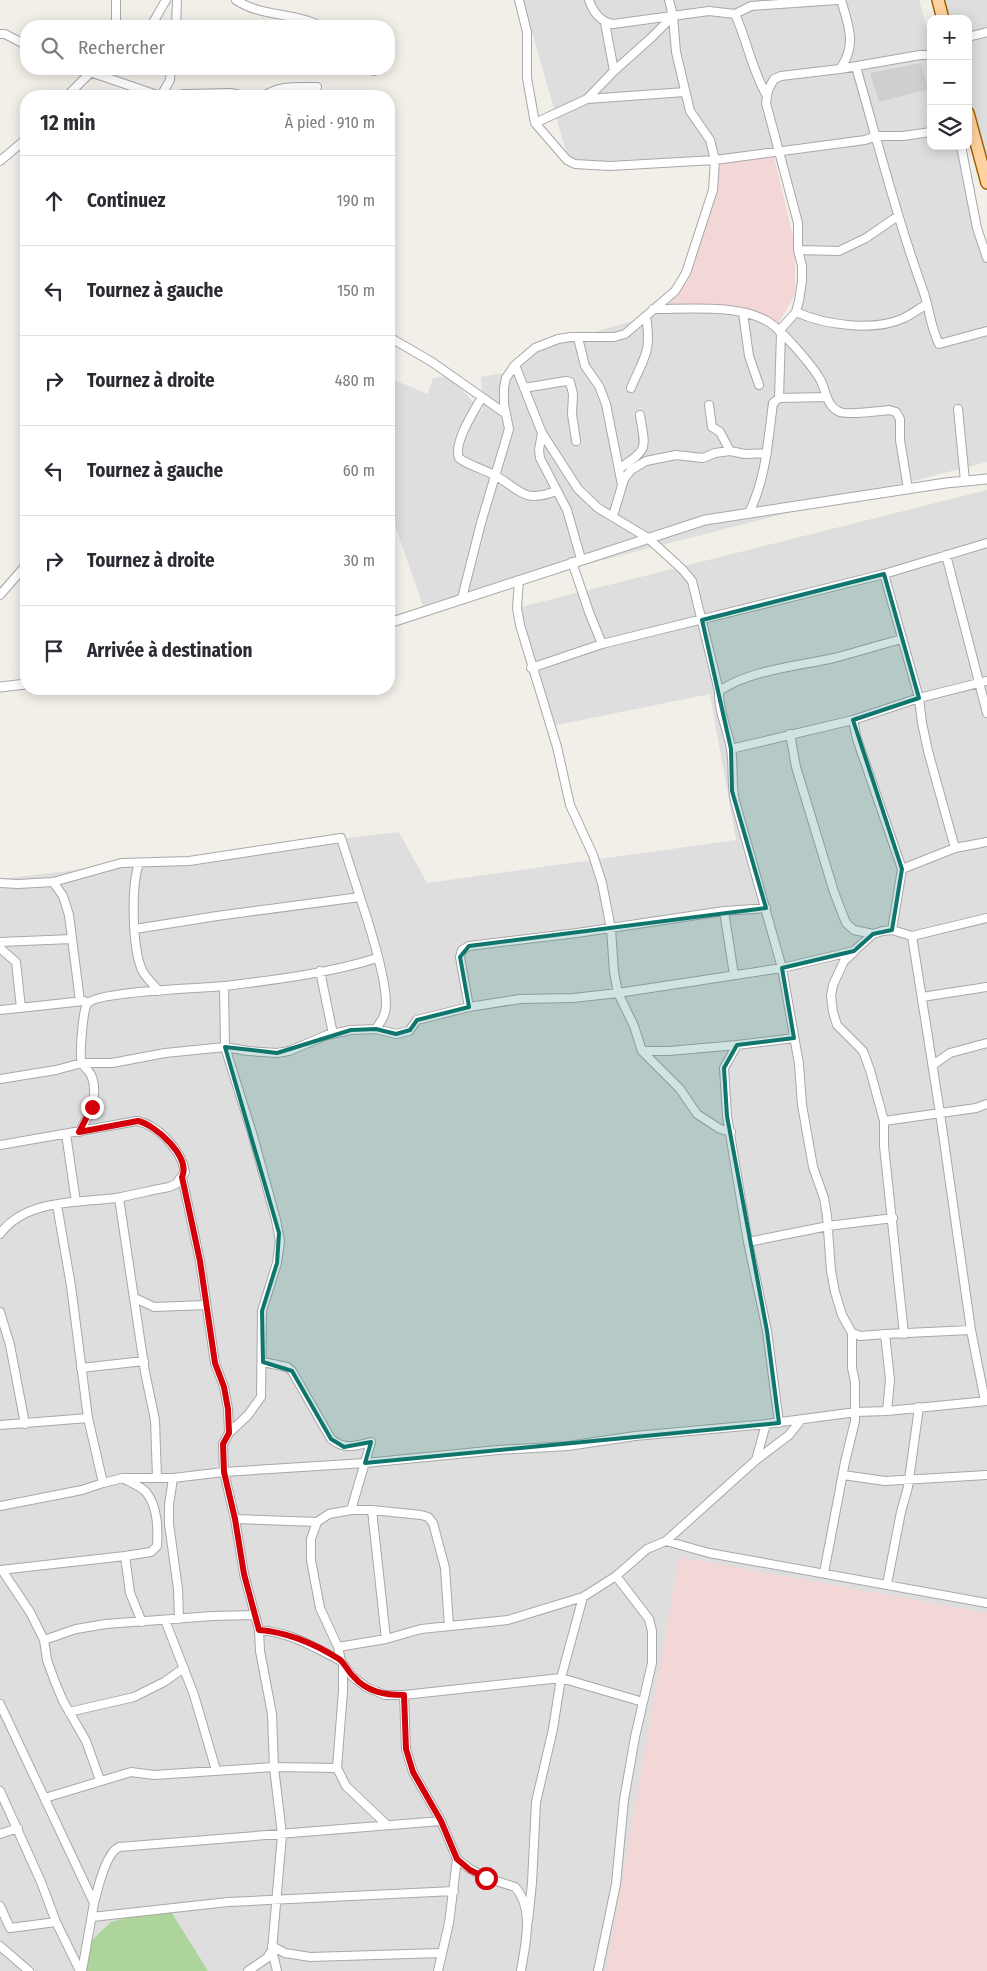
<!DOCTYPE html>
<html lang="fr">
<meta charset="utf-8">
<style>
:root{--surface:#fff;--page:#f7f7f7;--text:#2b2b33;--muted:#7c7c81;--line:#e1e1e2}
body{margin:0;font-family:"Fira Sans Condensed",sans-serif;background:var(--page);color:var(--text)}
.controls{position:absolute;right:15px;top:15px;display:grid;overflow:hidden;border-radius:10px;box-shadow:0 2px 12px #0003}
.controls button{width:45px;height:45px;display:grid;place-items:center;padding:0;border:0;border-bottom:1px solid var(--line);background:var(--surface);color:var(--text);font:25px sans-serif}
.stop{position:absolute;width:15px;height:15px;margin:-11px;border:4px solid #d30009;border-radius:50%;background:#fff}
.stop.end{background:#d30009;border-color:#fff;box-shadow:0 1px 5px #0008}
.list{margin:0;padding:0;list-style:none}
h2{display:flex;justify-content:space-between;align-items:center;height:65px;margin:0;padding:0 20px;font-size:21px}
h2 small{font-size:16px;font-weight:400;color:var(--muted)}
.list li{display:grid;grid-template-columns:32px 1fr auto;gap:15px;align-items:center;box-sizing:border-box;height:90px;padding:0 20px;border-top:1px solid var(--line)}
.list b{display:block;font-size:19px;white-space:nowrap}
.list em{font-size:16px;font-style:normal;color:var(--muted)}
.icon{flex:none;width:28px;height:28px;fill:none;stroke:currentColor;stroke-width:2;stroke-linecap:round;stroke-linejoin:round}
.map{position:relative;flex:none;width:987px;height:1971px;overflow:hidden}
.search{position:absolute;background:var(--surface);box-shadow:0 2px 12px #0003;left:20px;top:20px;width:375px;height:55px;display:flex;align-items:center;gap:12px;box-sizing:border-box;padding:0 18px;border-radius:20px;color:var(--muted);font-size:19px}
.panel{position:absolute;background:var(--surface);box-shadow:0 2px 12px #0003;left:20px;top:90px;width:375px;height:605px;border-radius:20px}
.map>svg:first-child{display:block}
.residential{fill:#dfdede}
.commercial{fill:#f3d6d6}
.religious{fill:#cfcfcf}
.forest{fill:#add49a}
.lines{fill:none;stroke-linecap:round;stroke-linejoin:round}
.minor-casing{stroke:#a8a8a8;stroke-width:10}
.tertiary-casing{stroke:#a8a8a8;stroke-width:11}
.primary-casing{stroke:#9f6300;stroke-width:14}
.minor{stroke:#fff;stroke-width:8}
.tertiary{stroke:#fff;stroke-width:9}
.primary{stroke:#ffd2a0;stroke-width:11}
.route{stroke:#d30009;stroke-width:6}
.marked{fill:#0f766e;fill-opacity:0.2;stroke:#0f766e;stroke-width:4;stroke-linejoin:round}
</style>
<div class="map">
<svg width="987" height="1971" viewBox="0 0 987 1971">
<rect width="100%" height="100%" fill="#f2eee8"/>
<!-- residential -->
<path class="residential" d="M523 0H919L931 44V146H958L987 252V462L423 606 389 508V378L428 394 433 378 449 376 483 412 481 377 503 373 528 351 668 311 750 315 778 334 792 318 804 287 800 243 779 153 570 165Z
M942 0H987V169L968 98V19H947Z
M987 490V1971H0V879L399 832 427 883 736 840 710 694 547 727 521 607Z"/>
<!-- commercial -->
<path class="commercial" d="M774 157 795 245V295L778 324 740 307 667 306 689 280 717 163Z
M679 1557 987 1613V1971H606Z"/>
<!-- religious -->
<path class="religious" d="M921 63 928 89 879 102 870 73Z"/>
<!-- forest -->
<path class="forest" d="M168 1907 208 1971H84L86 1946 111 1922Z"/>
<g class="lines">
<!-- minor casing -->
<g class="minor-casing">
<path id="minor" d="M236 0C261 17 294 12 320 26
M519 0 527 32V78L535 123 567 160 575 164 610 166 715 160 865 140 876 136H903L931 132
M589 0C593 12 601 22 613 24L709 11 735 14 751 6 837 0
M735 14C747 40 752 71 767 96
M605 23 614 71
M116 26V0
M151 26 166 0
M176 26 177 0
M0 34H5L26 45
M968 37 987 32
M856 67C878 143 897 219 924 293 930 312 930 325 939 344L987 331
M72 69 90 72 160 96
M371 69 374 71
M840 69 920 55H931
M67 96 92 71
M161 96 170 80 171 69
M177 96 183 94 231 93 245 96
M264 96C280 85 298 87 317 87
M587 99 685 92
M535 123 587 99 614 71 651 38 673 16
M961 146 977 228 987 258
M0 161 26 139
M798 250 839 251 866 238 898 216
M653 309C688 309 737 304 767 321 781 329 813 366 821 381 826 392 827 407 840 412 846 415 880 411 889 410L896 412 900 419V440L908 489
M796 312C825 325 874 332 904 318 912 314 920 308 927 304
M743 313 749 356 759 385
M779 331 796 312 799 301 802 281V266L798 250V223L766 103 768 90 774 79 781 76 840 69C857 46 849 26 841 0
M389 337 432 362 506 414
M578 338 585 366 599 386 606 404 622 485
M515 365 542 433 539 450 540 458 567 510 581 559
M524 388 566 381 570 382 573 394 572 414 576 441
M631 388C644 356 652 354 646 316
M482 397C474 411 453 443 459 458 468 465 480 468 490 473 519 486 520 505 556 491
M779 398 781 333
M709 405 712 427 720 432 730 451
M958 409 965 481
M542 433 578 489 598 508 648 538 682 569 692 581 719 691C718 711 728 730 731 749 734 767 731 784 735 801L782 968 799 1064 802 1105 813 1167 824 1198 827 1216 831 1271 835 1292 842 1315 852 1333 860 1336 885 1334 890 1380 887 1411
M619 469C648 448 646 452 640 415
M749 513C766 478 768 441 773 403L779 398 827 397
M613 516 624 479 631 470 646 461 676 455 703 458 715 453 730 451 745 454 767 453
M946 555 987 713
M572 562 589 612 602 644
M519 580 517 608 520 625 557 747 570 805 593 855 602 883 611 929 614 972 618 993 634 1026 642 1051H669L737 1045
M0 595 26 565
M462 598 481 523 509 429 504 404V388L506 378 515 365 535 348 558 339 571 337H614L625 334 675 291 686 273 713 190 715 160 710 140 690 111 676 52 673 16 669 0
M531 668 602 644 884 574
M719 691C750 670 798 666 834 658 857 652 879 645 902 639
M790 734 796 767 834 892 846 923 854 930 873 934
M731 749 853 720
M955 848 928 751 922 723 919 698 884 574 987 543
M139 863C131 886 132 947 142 970 146 978 153 984 159 991
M902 869 857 739 853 720 919 698 987 681
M53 882 63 896 69 915 80 1001
M0 883 18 884 53 882 121 863 189 861 341 838 360 897 217 916 135 929
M360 897C368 921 391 990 385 1012 384 1018 379 1024 376 1029
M724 911 734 975
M892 930 902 869 955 848 987 842
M0 942 72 939
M0 946 1 949 16 962 21 1008
M854 952 844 961 833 985 831 996 833 1012 837 1025 863 1051 870 1070 884 1121
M320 971 333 1034
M224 986 225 1047 253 1136 276 1220 280 1241 277 1263 262 1311 261 1397 248 1415 229 1433 223 1444 224 1472 235 1519 244 1574 259 1630 260 1651 272 1714 274 1767 282 1835 272 1950 277 1971
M922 997 987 987
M469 1007 460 957 462 950 469 946 577 933 724 911 766 908
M0 1010 84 1001
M642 1051 680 1089 697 1114 720 1129 731 1132
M933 1065 950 1053 987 1043
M0 1079 56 1070 82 1063H112L165 1053 225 1047 248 1051 277 1053 289 1051 327 1035 351 1030 376 1029 396 1034 409 1031 417 1020 469 1007 520 999 573 998 618 993 782 968 854 951 873 934 883 931 892 930 912 936 987 918
M79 1132C89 1116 100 1094 91 1075 89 1070 84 1068 82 1063 79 1057 83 1010 87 1004 95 991 204 988 225 986 274 980 331 973 377 958
M66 1134 76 1202
M0 1145 137 1121C158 1125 182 1151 185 1172L176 1184 169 1187C151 1190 134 1195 116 1198 77 1203 25 1199 0 1234
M182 1177 200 1261 215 1363 224 1387 228 1409 229 1433
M119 1198 145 1372 155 1420 157 1478
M57 1205 71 1286 88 1418 103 1483 123 1478H173L224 1472 365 1463 498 1450 568 1446 635 1436 766 1424 856 1412 887 1411 987 1401
M748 1242 828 1226 893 1218
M135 1298 154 1307 206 1305
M0 1312 10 1345 25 1424
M971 1330 985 1401
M885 1334 971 1330 940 1113 912 936
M904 1334 884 1146V1121L976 1108 987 1104
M263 1362 287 1367 292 1371 331 1439C344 1450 356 1446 371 1442L351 1510 329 1514 317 1522 311 1539V1560L320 1608 338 1647 341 1661 353 1677 366 1687 385 1695H404L561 1678 643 1702
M81 1368 144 1361
M779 1423 767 1331 748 1242 727 1116 724 1068 737 1045 794 1038
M0 1425 88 1418
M756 1460 766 1424
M843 1475 885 1481 987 1475
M123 1478C129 1482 141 1486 146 1492 158 1507 158 1529 157 1546L151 1552 125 1556 130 1593 142 1622
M173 1478 169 1505V1524L178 1589 179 1619
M0 1506 82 1490 103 1483
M351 1510H372L386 1639
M372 1510 421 1515 428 1517 433 1523 445 1568 449 1626
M235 1519 317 1522
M666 1541 709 1553 987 1603
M0 1570 125 1556
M2 1570 30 1612 44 1640 47 1660 55 1682 63 1701 86 1741 100 1780
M824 1573 845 1462 855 1421V1382L852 1368V1333
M887 1584 901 1512 908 1487 919 1407
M165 1620 194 1695 216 1770
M259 1630C290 1632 314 1647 341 1661
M44 1640 76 1629 106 1624 212 1616 255 1615
M338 1647 386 1639 421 1629 508 1620 583 1597 616 1576 647 1549 666 1541 756 1460 789 1435 801 1420
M343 1664V1691L337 1768 346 1786 387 1825
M404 1695 406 1749 409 1759 413 1772 441 1821 457 1859 470 1869 487 1878 515 1887C535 1909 525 1945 521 1971
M0 1704 94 1903 82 1971
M69 1712 134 1697 164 1682 184 1668
M0 1791 41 1882 56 1922 80 1971
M45 1798 131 1772 154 1775 274 1767 337 1768
M0 1834 18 1828
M94 1903C98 1889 105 1854 119 1847L441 1821
M0 1906 10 1928 56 1922
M92 1917 228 1902 454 1891
M528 1921 532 1883 536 1802 553 1729 561 1678 583 1597
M0 1946 29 1971
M272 1946 285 1953 310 1957 441 1953
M248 1971 267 1958 272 1950
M438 1971 449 1923 457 1859
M598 1971 616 1884 624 1800 635 1737 652 1663V1631L649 1619 616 1576"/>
</g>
<!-- tertiary casing -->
<g class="tertiary-casing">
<path id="tertiary" d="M389 623 705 520 946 483 987 479
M0 687 26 684"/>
</g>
<!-- primary casing -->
<g class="primary-casing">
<path id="primary" d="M938 0 943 19
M968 113 987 183"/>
</g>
<!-- minor -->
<use href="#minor" class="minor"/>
<!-- tertiary -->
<use href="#tertiary" class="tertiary"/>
<!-- primary -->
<use href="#primary" class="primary"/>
</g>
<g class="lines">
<!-- route -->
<path class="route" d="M92 1107 79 1132 138 1121C156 1125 191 1157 182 1177L200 1261 215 1363 224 1387 228 1409 229 1433 223 1444 224 1472 235 1519 244 1574 259 1630C287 1632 315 1644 339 1659 345 1663 348 1672 354 1677 367 1692 385 1695 404 1695L406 1749 413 1772 441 1821 457 1859 470 1870 486 1878"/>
</g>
<!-- marked area -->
<path class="marked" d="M884 574 919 698 853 720 902 869 892 930 873 934 854 951 782 968 794 1038 737 1045 724 1068 727 1116 767 1331 779 1423 365 1463 371 1442 344 1447 331 1439 292 1371 263 1362 262 1311 277 1263 279 1233 225 1047 277 1053 351 1030 376 1029 396 1034 410 1030 417 1020 469 1007 460 957 469 946 766 908 732 791 731 749 702 620Z"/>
</svg>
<div class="controls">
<button>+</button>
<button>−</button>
<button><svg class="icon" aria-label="layers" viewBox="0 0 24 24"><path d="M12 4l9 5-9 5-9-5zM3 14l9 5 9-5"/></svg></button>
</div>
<div class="stop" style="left:486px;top:1878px"></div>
<div class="stop end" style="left:92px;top:1107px"></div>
<div class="search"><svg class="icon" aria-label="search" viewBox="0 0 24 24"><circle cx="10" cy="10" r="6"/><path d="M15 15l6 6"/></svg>Rechercher</div>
<section class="panel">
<h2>12 min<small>À pied · 910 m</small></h2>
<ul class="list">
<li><svg class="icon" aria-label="ahead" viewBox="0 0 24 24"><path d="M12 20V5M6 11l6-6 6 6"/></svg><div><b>Continuez</b></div><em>190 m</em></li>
<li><svg class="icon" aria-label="left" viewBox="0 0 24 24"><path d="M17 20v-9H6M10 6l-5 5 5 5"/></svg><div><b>Tournez à gauche</b></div><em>150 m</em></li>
<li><svg class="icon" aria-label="right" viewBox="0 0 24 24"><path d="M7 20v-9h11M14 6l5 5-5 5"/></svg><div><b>Tournez à droite</b></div><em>480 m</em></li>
<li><svg class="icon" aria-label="left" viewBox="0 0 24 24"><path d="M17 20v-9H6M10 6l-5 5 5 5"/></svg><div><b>Tournez à gauche</b></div><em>60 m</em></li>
<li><svg class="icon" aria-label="right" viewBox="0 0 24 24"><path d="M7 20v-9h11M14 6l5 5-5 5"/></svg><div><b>Tournez à droite</b></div><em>30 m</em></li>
<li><svg class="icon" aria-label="arrive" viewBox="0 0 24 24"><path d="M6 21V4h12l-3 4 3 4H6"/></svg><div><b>Arrivée à destination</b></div></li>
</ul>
</section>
</div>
